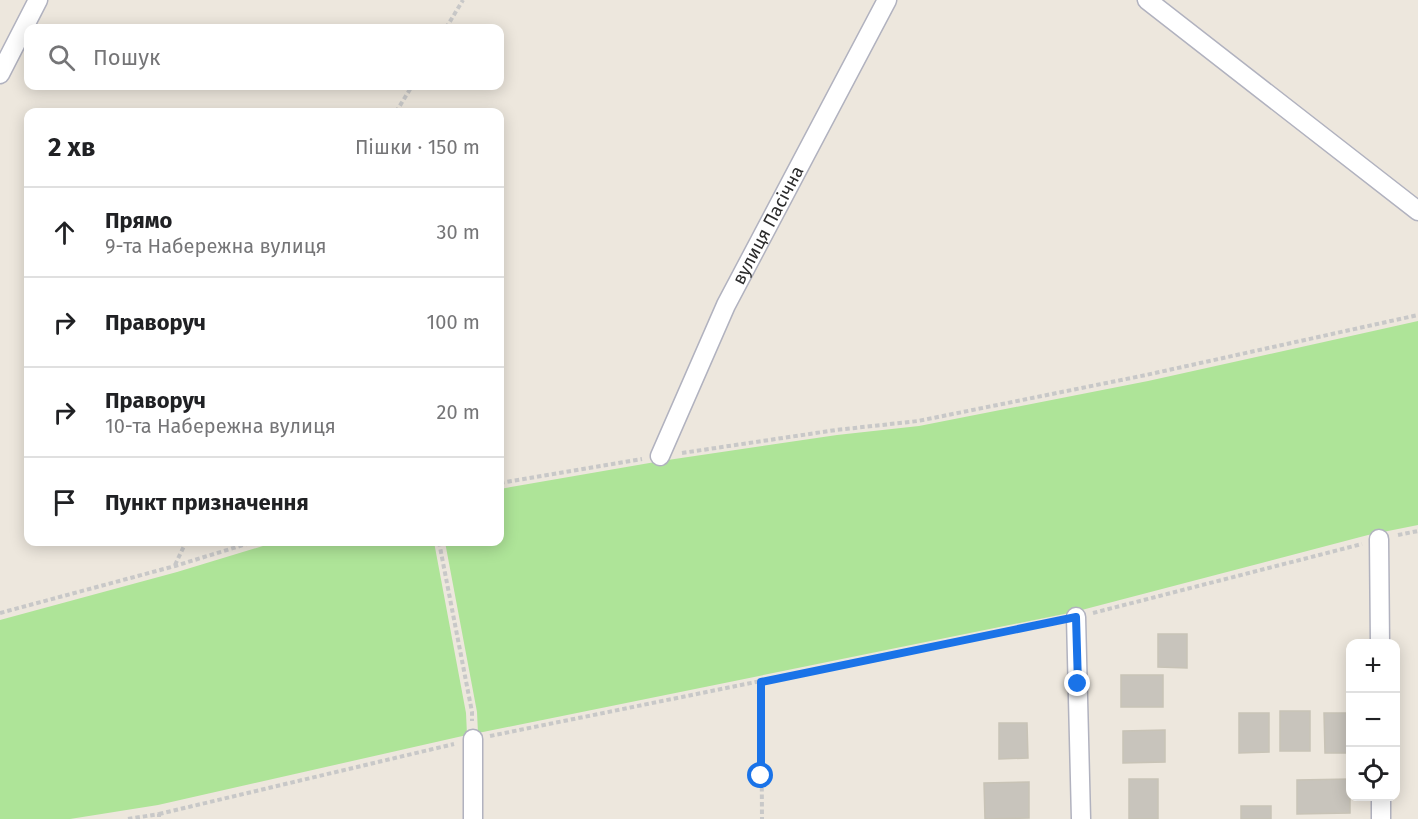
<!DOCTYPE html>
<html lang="uk">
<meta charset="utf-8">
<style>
:root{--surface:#fff;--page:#f2f2f2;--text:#202124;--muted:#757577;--line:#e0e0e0}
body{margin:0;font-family:"Fira Sans",sans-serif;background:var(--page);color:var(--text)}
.controls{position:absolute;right:18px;bottom:18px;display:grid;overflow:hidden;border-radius:12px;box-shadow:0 3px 15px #0003}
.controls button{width:54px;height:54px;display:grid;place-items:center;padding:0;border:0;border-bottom:2px solid var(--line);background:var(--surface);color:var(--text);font:30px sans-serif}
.stop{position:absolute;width:18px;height:18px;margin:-14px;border:4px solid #1a73e8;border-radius:50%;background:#fff}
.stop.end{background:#1a73e8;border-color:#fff;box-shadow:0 2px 6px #0008}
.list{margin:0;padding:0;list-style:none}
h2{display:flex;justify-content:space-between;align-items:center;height:78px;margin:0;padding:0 24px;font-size:26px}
h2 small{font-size:20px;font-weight:400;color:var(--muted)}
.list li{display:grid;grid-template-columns:39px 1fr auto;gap:18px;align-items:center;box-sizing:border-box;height:90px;padding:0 24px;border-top:2px solid var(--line)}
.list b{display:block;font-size:22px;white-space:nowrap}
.list p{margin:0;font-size:20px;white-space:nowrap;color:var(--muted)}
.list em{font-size:20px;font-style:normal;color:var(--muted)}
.icon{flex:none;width:33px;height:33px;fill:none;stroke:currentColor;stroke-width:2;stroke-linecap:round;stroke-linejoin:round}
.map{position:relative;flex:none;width:1418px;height:819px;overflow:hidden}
.search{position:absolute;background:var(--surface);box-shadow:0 3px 15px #0003;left:24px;top:24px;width:480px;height:66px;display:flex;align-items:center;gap:15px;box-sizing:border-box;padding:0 21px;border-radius:12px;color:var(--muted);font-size:22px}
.panel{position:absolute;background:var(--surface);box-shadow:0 3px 15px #0003;left:24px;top:108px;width:480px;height:438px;border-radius:12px}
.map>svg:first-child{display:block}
.green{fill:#aee498}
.building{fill:#c8c4bc;stroke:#c8c3b6;stroke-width:1.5}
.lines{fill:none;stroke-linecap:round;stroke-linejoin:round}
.street-casing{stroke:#b1b2bf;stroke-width:21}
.path{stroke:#c8c8c8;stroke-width:4;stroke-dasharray:4.5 3;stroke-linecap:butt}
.street{stroke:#fff;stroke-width:18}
.route{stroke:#1a73e8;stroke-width:8}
.labels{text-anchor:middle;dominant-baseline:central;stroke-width:4.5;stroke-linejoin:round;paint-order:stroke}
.street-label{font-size:18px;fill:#2b2b2b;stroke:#fff}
</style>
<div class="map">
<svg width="1418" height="819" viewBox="0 0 1418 819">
<rect width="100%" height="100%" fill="#ede7dd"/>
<!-- green -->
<path class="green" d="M1418 321V525L1368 535 1074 612 478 733 477 712 445 542H500V489L661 461 837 435 919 426 1148 381Z
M276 542H434L466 713 467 735 158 805 70 819H0V620L177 572Z"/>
<!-- building -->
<path class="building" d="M1158 634H1187V668L1158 667Z
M1121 675H1163V707H1121Z
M1280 711H1310V751H1280Z
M1239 713H1269V752L1239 753Z
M1324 713H1350V753H1325Z
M999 723H1027L1028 758 999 759Z
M1165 730V762L1123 763V731Z
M1129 779H1158V819H1129Z
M1350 779V813L1297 814V780Z
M1029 782V818L985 819 984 783Z
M1241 806H1271V819H1241Z"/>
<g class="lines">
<!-- street casing -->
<g class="street-casing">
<g id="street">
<path d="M1147 0 1418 211"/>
<path d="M0 74 38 0"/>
<path id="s1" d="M660 456 726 305 887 0"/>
<path d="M1379 539 1380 644"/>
<path d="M1076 617 1081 819"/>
<path d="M473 739V819"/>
<path d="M1381 796V819"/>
</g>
</g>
<!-- path -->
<path class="path" d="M446 28 463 0
M396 112 412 86
M682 453 836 430 918 421 1146 375 1418 315
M500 483 642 459
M1398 535 1418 531
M439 542 472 712V721
M175 565 186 542
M0 613 175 566 253 542
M1093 613 1362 544
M761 682 762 819
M490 736 1056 621
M159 814 454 744
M128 819 159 814V819"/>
<!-- street -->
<use href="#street" class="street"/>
</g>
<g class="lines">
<!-- route -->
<path class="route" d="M761 776V682L1076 617 1078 684"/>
</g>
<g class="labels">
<!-- street labels -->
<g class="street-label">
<text stroke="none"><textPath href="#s1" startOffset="255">вулиця Пасічна</textPath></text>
</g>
</g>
</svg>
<div class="controls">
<button>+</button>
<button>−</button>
<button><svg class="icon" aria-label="locate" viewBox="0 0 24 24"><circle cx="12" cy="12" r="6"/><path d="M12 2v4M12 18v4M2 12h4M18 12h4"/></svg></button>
</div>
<div class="stop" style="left:761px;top:776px"></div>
<div class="stop end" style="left:1078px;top:684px"></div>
<div class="search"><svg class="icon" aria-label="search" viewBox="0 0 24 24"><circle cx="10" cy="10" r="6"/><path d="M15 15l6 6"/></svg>Пошук</div>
<section class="panel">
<h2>2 хв<small>Пішки · 150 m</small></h2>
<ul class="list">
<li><svg class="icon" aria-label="ahead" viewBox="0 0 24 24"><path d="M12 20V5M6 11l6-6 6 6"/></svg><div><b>Прямо</b><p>9-та Набережна вулиця</p></div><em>30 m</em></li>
<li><svg class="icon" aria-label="right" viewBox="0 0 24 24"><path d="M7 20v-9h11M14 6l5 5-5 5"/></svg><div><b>Праворуч</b></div><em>100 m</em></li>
<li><svg class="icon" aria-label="right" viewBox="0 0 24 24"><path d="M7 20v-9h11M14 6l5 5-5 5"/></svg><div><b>Праворуч</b><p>10-та Набережна вулиця</p></div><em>20 m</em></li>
<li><svg class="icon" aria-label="arrive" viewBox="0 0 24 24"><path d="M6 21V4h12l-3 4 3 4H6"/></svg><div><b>Пункт призначення</b></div></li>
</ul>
</section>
</div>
